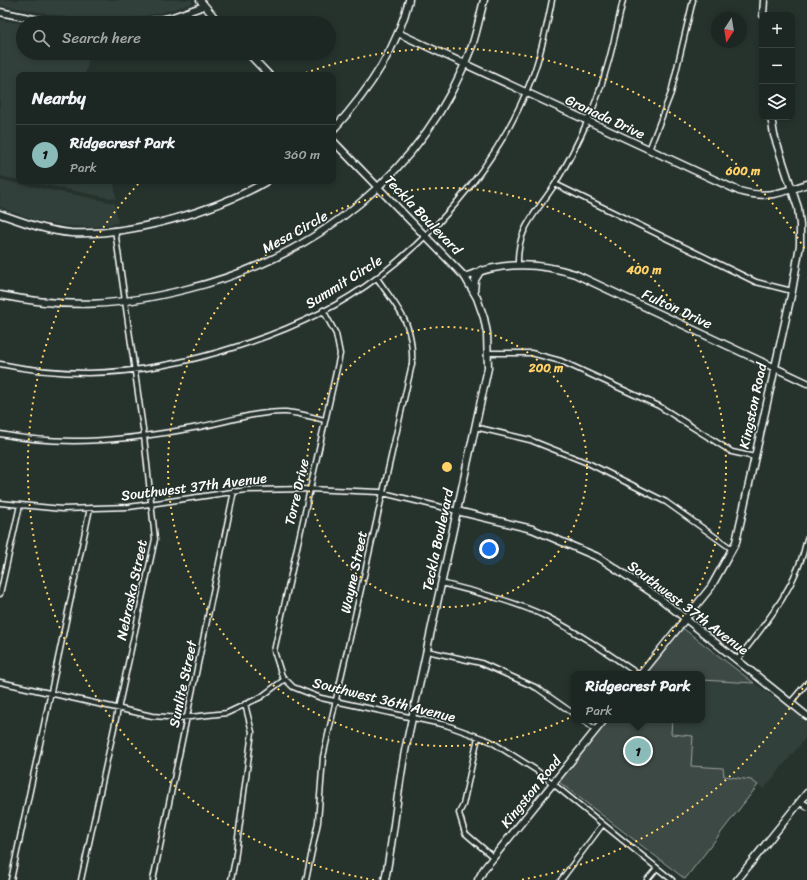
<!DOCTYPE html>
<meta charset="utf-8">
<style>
:root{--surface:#1c2622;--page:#29322f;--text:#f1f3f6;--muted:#a0a5a5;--line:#3a4340;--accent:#8bbbb9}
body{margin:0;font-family:Sriracha,sans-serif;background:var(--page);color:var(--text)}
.controls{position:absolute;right:12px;top:12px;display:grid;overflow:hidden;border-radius:8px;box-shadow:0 2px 6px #0003}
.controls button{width:36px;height:36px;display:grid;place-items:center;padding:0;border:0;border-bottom:1px solid var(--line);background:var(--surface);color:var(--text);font:20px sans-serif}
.compass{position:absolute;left:711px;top:12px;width:36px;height:36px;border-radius:50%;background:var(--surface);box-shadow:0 2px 6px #0003;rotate:192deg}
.you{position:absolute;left:489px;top:549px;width:14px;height:14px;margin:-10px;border:3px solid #fff;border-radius:50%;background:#1a73e8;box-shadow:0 0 0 6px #1a73e833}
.badge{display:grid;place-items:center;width:26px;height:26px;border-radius:50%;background:var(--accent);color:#111;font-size:13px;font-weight:700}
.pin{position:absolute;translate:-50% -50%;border:2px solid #fff;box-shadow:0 1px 4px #0006}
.popup{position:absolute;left:571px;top:671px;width:134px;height:52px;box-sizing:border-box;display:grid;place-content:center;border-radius:8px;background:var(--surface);filter:drop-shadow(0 1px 3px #0005);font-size:13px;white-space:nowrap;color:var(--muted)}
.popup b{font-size:15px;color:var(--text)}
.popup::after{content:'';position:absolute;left:50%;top:100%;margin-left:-8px;border:8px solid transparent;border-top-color:var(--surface)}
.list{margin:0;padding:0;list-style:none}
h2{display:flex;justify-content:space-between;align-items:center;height:52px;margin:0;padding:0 16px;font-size:17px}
h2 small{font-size:13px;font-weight:400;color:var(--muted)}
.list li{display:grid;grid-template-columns:26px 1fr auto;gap:12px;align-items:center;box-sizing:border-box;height:60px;padding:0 16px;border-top:1px solid var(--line)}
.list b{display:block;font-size:15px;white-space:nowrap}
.list p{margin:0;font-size:13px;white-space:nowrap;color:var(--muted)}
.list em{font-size:13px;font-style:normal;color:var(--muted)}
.icon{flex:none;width:22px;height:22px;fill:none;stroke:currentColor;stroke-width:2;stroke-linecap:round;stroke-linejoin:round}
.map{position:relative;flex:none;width:807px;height:880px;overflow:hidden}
.search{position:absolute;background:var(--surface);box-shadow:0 2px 6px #0003;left:16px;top:16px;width:320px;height:44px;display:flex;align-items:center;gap:10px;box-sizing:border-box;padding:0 14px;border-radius:22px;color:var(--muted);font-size:15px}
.panel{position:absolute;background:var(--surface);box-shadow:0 2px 6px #0003;left:16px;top:72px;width:320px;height:112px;border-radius:8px}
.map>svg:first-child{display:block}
.built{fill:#333f3a}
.park{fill:#3e4944;stroke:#9ea4a2}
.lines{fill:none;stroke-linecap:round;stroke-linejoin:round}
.street-casing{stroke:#fff;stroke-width:7}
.secondary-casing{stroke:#fff;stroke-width:9}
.street{stroke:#26332d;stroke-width:4}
.secondary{stroke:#26332d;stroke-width:6}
.ring{fill:none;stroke:#ffd166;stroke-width:2;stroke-dasharray:2 4}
.labels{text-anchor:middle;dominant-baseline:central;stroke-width:3;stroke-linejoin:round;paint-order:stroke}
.street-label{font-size:14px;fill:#fff;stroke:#26332d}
.centre{fill:#ffd166;stroke:#26332d;stroke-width:2}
.ring-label{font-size:12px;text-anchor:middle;font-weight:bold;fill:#ffd166;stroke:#26332d;stroke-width:3;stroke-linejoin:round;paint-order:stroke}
</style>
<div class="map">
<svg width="807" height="880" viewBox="0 0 807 880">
<rect width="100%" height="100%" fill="#26332d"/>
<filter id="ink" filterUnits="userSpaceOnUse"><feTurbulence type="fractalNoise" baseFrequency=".025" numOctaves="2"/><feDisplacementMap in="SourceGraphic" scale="8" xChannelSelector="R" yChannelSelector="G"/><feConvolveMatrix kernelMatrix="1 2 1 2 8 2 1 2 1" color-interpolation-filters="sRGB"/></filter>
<g filter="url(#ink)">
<!-- built -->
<path class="built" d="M0 0H191L193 3 160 13 137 17 84 20 0 5Z
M0 20 23 24V53H90L85 75H19V180L0 176Z
M0 180 115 203 118 223 92 227 67 226 41 222 24 216 0 207Z
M26 181H114L116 199Z
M702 680 754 683 807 721V736L764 789 751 780 724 776 723 768 691 766 671 734 672 720H702Z"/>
<!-- park -->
<path class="park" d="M680 626 754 683 702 680V674H643Z
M607 720H672L671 734 693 736 691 766 723 768 724 776 751 780 758 785 685 879 559 782Z"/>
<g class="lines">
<!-- street casing -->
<g class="street-casing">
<path id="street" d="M649 150 671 93 693 0
M555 184 756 282 792 291
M518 264C517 227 537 213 555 184 567 164 578 143 587 122 605 83 614 42 623 0
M323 310 336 334 340 354 274 651 282 676 293 687 321 698 446 725 490 741 536 770 672 880
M488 353H531L561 361 659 406 732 452 755 457
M0 364C29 370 58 373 88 373 179 372 305 333 378 277 446 225 503 155 533 75 542 51 547 25 552 0
M475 427 530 440 590 464 666 502 732 549
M0 434C65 447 129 440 193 428 224 423 255 411 286 412 299 413 312 417 325 420
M0 503 62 509 129 507 246 490 308 489 379 492 457 511
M441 583C476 592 514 601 547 617 579 633 609 654 638 674
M0 594 20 505
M427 651 481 663 537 688 574 714
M737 660C766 623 797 587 807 539
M0 682 152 716 181 718 227 713 261 697 285 679
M790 703 807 683
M582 720 596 730
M478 737 463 805 459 813 465 833 493 857
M11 880 90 508
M81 880 155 539 144 436 115 230
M153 880 234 491
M231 880 235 860 252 732 245 704
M306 880 318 822 323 757 412 364C414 322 399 311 377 278
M561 880 603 824
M647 880 657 868"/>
</g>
<!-- secondary casing -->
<g class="secondary-casing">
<path id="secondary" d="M200 0 219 23
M0 12 53 23
M763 15 764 0
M142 23 170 18 204 6
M398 33 739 191C766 199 782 193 807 184
M248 53 269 75
M333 130C367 93 397 49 409 0
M333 141 465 277 477 298 484 318 487 333 488 368 406 746C397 791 394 836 385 880
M0 214C23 222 46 231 71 233 130 236 216 211 267 181
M465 277C502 261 538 262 575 274L807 383
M474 292 475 280 481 270
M0 295C68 309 120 306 187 289 315 258 425 172 472 46 477 31 480 15 484 0
M457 511 532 529 600 558 657 596 807 716
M641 674 711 587 736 542 792 291 800 245V225L798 208 774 135 771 117
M800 802 807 806
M478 880 484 869 604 720
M737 880 807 793"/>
</g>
<!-- street -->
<use href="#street" class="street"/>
<!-- secondary -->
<use href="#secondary" class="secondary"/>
</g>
</g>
<!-- distance rings -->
<g class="ring">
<circle cx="447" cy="467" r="140"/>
<circle cx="447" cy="467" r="279"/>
<path d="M806 683A419 419 0 0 1 520 880M374 880A419 419 0 0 1 141 181M300 75A419 419 0 0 1 806 251"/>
</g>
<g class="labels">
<!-- street labels -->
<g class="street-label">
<text transform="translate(605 117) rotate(25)">Granada Drive</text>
<text transform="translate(423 215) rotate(46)">Teckla Boulevard</text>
<text transform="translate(295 232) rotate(-29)">Mesa Circle</text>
<text transform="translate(344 282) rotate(-32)">Summit Circle</text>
<text transform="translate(677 309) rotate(25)">Fulton Drive</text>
<text transform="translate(753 406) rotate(-78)">Kingston Road</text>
<text transform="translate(194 487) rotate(-7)">Southwest 37th Avenue</text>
<text transform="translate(297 492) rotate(-77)">Torre Drive</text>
<text transform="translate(438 540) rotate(-78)">Teckla Boulevard</text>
<text transform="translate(354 572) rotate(-78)">Wayne Street</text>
<text transform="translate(132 590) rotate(-78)">Nebraska Street</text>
<text transform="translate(688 608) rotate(37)">Southwest 37th Avenue</text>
<text transform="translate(183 684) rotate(-78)">Sunlite Street</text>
<text transform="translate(384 700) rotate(14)">Southwest 36th Avenue</text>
<text transform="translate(531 792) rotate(-51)">Kingston Road</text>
</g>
</g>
<circle cx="447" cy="467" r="6" class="centre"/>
<g class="ring-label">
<text x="743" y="175">600 m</text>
<text x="644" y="274">400 m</text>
<text x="546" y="372">200 m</text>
</g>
</svg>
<div class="controls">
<button>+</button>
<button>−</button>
<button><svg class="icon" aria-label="layers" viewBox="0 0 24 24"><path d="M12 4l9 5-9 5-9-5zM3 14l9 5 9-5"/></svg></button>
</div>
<svg class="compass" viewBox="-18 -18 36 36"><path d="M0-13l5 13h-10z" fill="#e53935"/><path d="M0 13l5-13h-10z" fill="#a0a5a5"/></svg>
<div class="you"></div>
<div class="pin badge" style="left:638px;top:751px">1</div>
<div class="popup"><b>Ridgecrest Park</b>Park</div>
<div class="search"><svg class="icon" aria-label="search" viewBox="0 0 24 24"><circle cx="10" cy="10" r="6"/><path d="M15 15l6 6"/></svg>Search here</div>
<section class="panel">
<h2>Nearby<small></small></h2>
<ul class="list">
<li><span class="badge">1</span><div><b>Ridgecrest Park</b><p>Park</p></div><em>360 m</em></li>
</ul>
</section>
</div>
